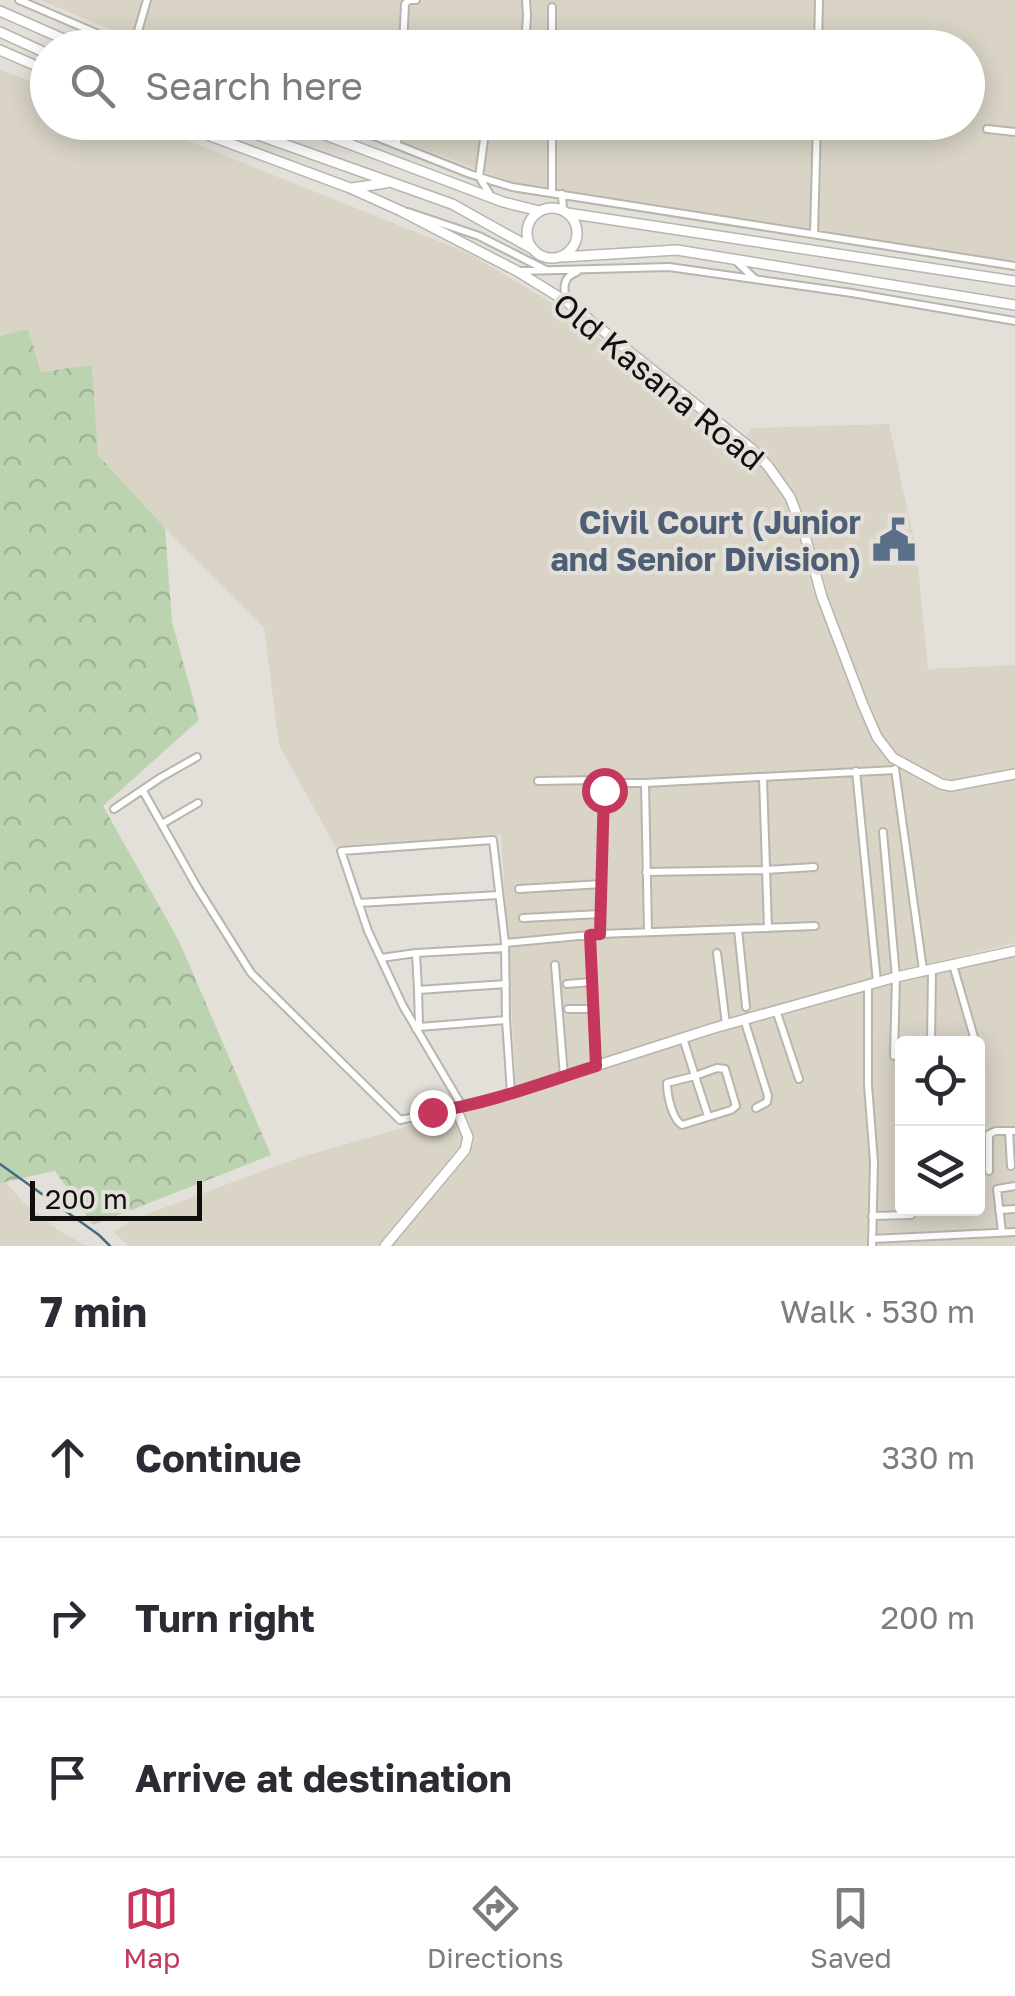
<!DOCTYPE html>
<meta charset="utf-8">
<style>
:root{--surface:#fff;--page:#f7f7f7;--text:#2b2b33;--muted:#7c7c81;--line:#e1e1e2;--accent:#c6375e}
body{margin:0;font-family:"Golos Text",sans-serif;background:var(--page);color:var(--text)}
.controls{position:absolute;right:30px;bottom:30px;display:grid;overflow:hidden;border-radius:10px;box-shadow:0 5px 25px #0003}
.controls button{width:90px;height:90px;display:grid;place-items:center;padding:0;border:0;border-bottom:2px solid var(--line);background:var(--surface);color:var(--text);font:50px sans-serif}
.scale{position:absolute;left:30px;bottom:25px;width:172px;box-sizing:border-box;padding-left:10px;border:5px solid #100f0d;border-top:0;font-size:28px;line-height:35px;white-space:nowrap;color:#100f0d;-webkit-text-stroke:8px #e3e0d9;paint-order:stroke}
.stop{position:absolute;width:30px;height:30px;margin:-22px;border:8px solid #c6375e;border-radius:50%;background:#fff}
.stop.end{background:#c6375e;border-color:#fff;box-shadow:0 2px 10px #0008}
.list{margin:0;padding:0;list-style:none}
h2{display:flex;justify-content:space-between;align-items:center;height:130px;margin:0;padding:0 40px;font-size:42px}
h2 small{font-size:32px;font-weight:400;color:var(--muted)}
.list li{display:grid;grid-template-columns:65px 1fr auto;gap:30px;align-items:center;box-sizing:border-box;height:160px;padding:0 40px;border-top:2px solid var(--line)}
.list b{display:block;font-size:38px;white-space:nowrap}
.list em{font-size:32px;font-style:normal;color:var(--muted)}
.icon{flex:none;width:55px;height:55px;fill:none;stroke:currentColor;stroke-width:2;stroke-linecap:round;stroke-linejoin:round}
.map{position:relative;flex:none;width:1015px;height:1246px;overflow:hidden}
.search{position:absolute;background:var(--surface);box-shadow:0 5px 25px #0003;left:30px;right:30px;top:30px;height:110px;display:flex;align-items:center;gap:25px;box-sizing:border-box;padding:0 35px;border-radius:55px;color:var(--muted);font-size:38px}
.sheet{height:610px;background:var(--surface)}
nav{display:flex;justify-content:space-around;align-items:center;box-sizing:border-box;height:140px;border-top:2px solid var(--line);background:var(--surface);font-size:28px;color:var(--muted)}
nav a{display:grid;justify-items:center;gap:5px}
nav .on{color:var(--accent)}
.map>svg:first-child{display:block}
.built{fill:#d9d4c6;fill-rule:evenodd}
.forest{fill:url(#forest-crowns)}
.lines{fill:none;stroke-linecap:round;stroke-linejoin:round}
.stream{stroke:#416c88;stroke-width:2.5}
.street-casing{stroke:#b7b5ae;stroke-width:10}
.secondary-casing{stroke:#b7b5ae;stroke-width:12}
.street{stroke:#fff;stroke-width:6}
.secondary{stroke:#fff;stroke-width:9}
.route{stroke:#c6375e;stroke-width:12}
.labels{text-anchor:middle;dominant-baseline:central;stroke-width:8;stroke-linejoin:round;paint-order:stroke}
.street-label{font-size:32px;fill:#100f0d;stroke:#e3e0d9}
.service-label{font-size:32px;font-weight:bold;fill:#4e5e75;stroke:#e3e0d9;text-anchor:end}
</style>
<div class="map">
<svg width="1015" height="1246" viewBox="0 0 1015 1246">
<defs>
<pattern id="forest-crowns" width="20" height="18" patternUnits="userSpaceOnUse" patternTransform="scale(2.5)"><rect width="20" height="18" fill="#bcd3b0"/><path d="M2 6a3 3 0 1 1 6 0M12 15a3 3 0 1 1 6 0" fill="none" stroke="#a1b496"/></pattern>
</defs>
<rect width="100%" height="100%" fill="#e3e0d9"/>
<!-- built -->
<path class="built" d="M40 0H1015V266L754 226 514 183 353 123 968 122V48L152 47Z
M0 70 47 87 48 122 144 123 468 253 564 310 740 448 751 428 889 424 917 554 928 669 1015 665V943L885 975 516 1085 501 835 335 846 279 745 264 627 165 528 98 455 92 366 41 372 28 330 0 336Z
M1015 957V1246H128L114 1232 134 1219 298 1158 517 1095 773 1015 898 982ZM902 1044H978V1208H902Z
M5 1181 23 1202 58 1230 86 1246H0V1183Z"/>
<!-- forest -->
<path class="forest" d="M28 329 41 372 92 365 98 455 165 528 172 622 199 720 103 806 179 941 271 1155 93 1225 55 1171 0 1183V336Z"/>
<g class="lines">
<!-- stream -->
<path class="stream" d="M0 1164 99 1235 110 1246"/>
<!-- street casing -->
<g class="street-casing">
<path id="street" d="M19 0 131 48
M552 7V48
M133 48 147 0
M403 48 405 4 409 0H416
M525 48 527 15 526 0
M818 48 819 0
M339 122 470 174 512 187 1015 266
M552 122V193
M987 129 1015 132
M397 144 399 122
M562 194 563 211
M491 196 479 177 485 132 487 129 493 126 519 132 521 122
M408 212 479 236 544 269
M814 234 817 122
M736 261 755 279
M521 271 669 267 852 293 1015 321
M567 302C563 289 562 277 577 272
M895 769 923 970
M856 771 877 982
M763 778 768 928
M538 781 598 780 607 783
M143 791 197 887 251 973 400 1120 458 1108
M114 809 160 778 197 757
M162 824 198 803
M883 832 896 977 894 1056
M646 872 766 870 814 867
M519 889 602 884
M358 903 499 895
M523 918 600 914
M738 929 746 1007
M648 931 645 783 895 770
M600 934 604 787 610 783H644
M590 935 596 1066
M505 943 600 934 815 926
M416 953 418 990
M717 953 726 1024
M381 958 416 953 505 948
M555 965 564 1076
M953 965 976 1044
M567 984 591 982
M868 985V1085L874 1162 872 1246
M568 1009H592
M776 1010 799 1079
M744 1019 768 1096 767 1102 756 1108
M419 1027 506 1020
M416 1029 419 1024 418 990 506 984
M683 1038 695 1076 717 1068 725 1069 736 1106 731 1110 682 1125C672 1119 667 1095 667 1083L695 1076 708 1116
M931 1044 932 970
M462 1106 403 1006 368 931 341 851 493 840 505 943 506 1020 511 1093
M1009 1131 1011 1166
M989 1171V1134L996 1131H1015
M999 1210 1015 1209
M872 1216 911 1215
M1002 1232 997 1189 1015 1186
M872 1239 1015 1232"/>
</g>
<!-- secondary casing -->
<g class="secondary-casing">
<path id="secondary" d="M0 11 84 48
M0 32 48 54
M0 50 48 71
M173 122 350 188 401 211 517 271 567 302 753 450 768 466 790 497 805 536 822 597 863 705 877 737 893 758 941 784 951 786 1015 774
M222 122 452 204 531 248
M291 122 503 202 539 211
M352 188 386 183
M527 233a25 25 0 1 1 50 0a25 25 0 1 1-50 0Z
M567 213 1015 281
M562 257 677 250 1015 305
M385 1246 465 1150 468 1137 457 1111 462 1106 499 1097 714 1028 896 977 1015 951"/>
</g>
<!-- street -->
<use href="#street" class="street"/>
<!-- secondary -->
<use href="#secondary" class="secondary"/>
</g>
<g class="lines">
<!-- route -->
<path class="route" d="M432 1112C488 1104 542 1083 596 1066L590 935 600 934 604 790"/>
</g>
<!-- icons -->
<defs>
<g id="civic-bare" transform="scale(3.45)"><path d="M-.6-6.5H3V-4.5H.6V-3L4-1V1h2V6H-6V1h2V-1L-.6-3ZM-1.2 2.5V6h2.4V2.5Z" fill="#5c6f8a" stroke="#e3e0d9" stroke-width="2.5" paint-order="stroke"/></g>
</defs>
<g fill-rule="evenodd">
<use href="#civic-bare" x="894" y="540"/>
</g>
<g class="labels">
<!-- street labels -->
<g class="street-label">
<text transform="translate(659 381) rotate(39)">Old Kasana Road</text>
</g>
<!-- service labels -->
<g class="service-label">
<text x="861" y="522">Civil Court (Junior<tspan x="861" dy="37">and Senior Division)</tspan></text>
</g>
</g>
</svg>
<div class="controls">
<button><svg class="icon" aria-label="locate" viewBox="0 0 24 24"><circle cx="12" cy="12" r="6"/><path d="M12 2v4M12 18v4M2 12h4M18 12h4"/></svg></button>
<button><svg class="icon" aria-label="layers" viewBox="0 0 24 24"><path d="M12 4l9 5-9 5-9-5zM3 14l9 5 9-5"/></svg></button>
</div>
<div class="scale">200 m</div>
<div class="stop" style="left:604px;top:790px"></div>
<div class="stop end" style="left:432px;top:1112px"></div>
<div class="search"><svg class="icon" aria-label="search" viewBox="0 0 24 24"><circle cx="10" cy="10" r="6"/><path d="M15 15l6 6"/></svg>Search here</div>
</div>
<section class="sheet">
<h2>7 min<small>Walk · 530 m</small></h2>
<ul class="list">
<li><svg class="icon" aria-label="ahead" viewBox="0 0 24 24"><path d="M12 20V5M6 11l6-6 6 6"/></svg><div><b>Continue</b></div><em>330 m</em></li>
<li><svg class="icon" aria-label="right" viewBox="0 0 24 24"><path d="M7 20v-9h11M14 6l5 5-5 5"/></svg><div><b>Turn right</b></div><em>200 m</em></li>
<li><svg class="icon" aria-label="arrive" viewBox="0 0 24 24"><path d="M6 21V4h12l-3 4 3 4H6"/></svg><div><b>Arrive at destination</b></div></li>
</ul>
</section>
<nav>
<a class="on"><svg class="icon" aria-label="map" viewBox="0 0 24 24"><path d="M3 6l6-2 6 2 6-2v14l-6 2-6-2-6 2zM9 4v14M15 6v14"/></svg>Map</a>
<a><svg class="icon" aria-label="directions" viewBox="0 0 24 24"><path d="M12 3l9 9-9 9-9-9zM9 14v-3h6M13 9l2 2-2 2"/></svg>Directions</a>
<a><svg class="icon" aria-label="saved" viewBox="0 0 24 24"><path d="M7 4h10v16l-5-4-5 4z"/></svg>Saved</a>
</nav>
